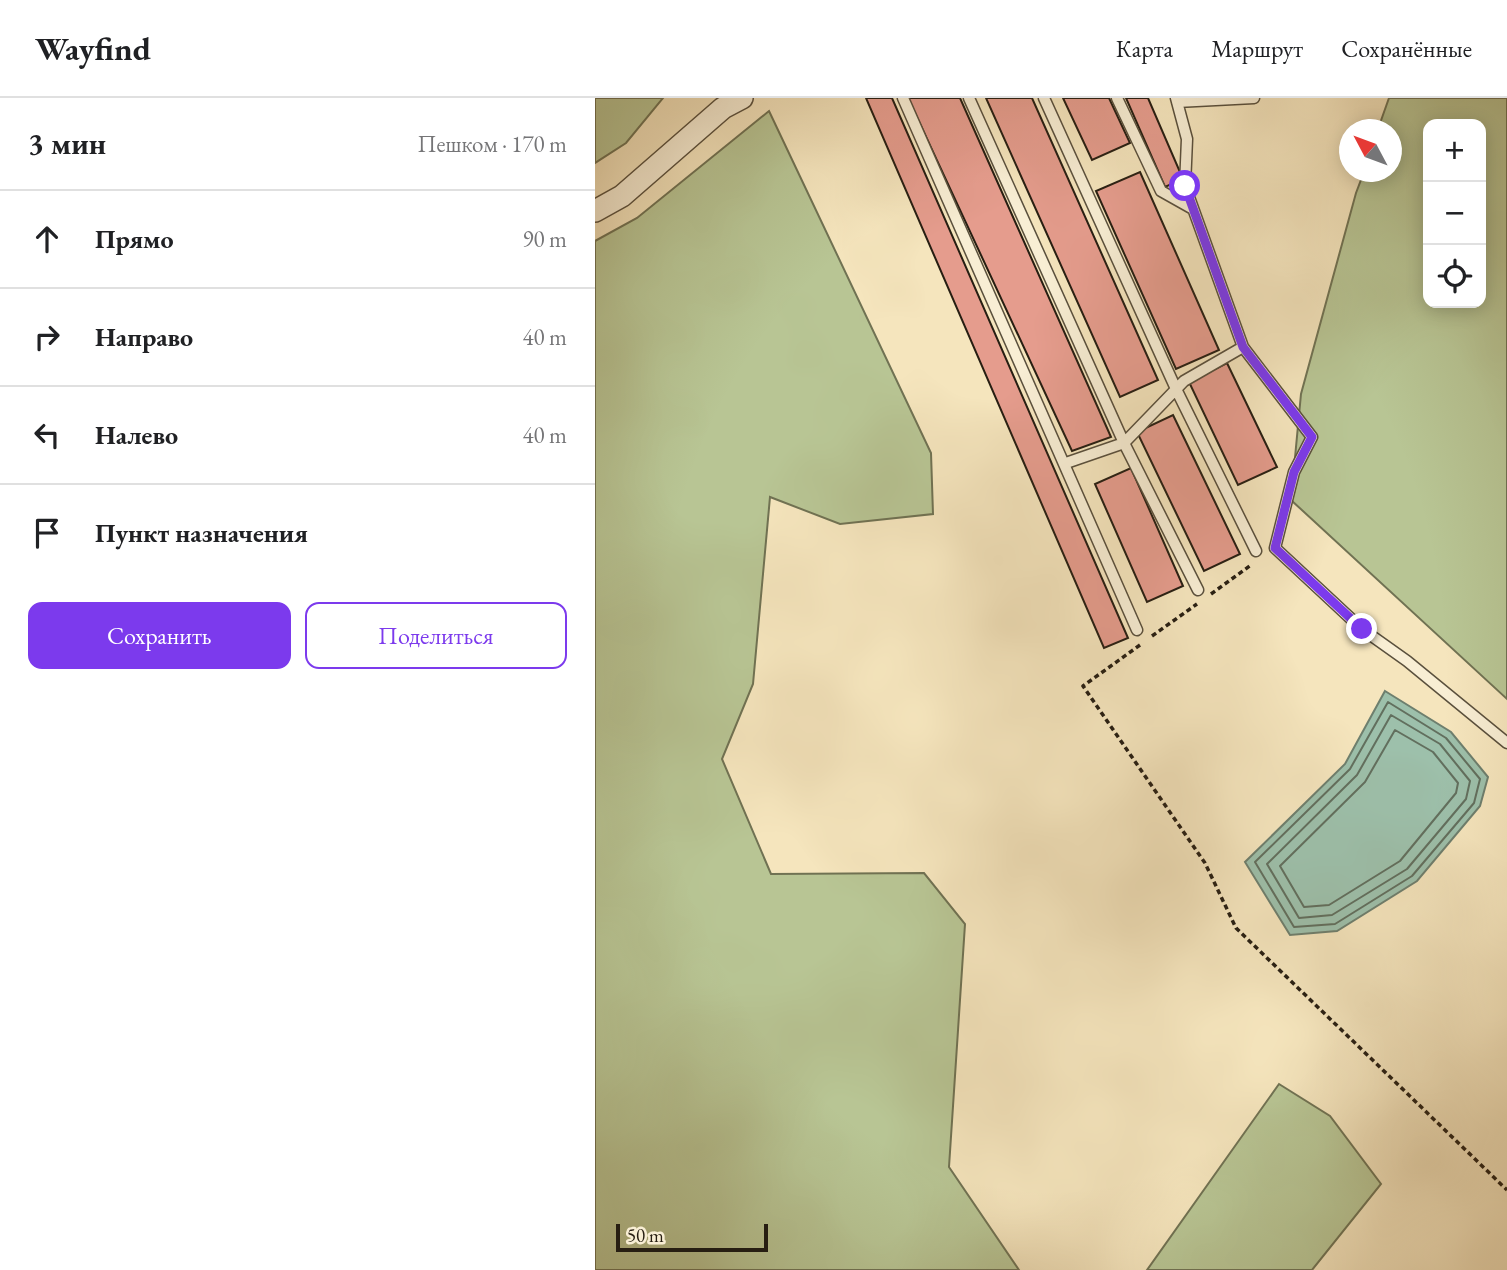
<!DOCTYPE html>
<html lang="ru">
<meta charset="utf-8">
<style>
:root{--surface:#fff;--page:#f2f2f2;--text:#202124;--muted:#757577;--line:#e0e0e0;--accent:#7c3aed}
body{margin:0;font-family:"EB Garamond",serif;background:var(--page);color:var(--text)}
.controls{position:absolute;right:21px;top:21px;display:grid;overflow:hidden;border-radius:14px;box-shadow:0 4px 18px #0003}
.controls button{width:63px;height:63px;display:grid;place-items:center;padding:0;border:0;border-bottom:2px solid var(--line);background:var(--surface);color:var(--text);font:35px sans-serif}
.compass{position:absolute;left:744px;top:21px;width:63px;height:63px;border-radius:50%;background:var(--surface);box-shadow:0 4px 18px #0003;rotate:311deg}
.scale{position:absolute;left:21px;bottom:18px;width:152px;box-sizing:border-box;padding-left:7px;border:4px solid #271e12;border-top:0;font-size:19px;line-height:24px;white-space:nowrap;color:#271e12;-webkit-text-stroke:5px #f8eed4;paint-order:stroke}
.stop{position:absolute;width:21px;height:21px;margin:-16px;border:5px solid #7c3aed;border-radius:50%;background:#fff}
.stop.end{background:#7c3aed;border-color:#fff;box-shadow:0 2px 7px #0008}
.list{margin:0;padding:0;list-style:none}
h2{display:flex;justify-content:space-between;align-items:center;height:91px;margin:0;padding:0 28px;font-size:30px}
h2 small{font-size:23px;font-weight:400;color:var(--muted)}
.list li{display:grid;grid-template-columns:46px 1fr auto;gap:21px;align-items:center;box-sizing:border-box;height:98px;padding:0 28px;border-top:2px solid var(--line)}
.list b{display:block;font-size:26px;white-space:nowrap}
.list em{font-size:23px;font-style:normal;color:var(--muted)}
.actions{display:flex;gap:14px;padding:21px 28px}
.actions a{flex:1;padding:16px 0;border:2px solid var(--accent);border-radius:14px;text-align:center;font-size:24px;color:var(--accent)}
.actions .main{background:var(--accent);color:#fff}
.icon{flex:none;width:38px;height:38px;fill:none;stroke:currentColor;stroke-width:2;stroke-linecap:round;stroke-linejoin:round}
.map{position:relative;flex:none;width:912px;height:1172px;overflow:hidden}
header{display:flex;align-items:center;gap:42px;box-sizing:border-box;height:98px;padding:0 35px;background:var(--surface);border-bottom:2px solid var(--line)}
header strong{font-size:33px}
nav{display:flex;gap:38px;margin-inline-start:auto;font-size:24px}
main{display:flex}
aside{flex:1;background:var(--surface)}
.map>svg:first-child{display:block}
.green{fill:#b8c594;stroke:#707253;stroke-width:2;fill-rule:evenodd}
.water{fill:#9dc0ab;stroke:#6e7f6e;stroke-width:2}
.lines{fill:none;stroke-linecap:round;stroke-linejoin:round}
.shore{stroke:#626f5e;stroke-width:2}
.building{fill:#e59c8d;stroke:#271e12;stroke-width:2}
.lane-casing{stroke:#5a503d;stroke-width:13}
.street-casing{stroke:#5a503d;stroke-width:24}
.path{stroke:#271e12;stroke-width:3.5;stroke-dasharray:5 3.5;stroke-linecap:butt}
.lane{stroke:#f8eed4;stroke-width:10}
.street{stroke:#f8eed4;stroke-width:21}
.route{stroke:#7c3aed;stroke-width:9}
</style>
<header>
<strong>Wayfind</strong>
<nav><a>Карта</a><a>Маршрут</a><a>Сохранённые</a></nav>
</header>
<main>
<aside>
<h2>3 мин<small>Пешком · 170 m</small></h2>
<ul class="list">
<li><svg class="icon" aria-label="ahead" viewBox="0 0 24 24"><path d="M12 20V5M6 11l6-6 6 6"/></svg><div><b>Прямо</b></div><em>90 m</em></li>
<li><svg class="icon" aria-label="right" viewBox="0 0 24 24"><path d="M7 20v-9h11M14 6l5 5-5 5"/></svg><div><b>Направо</b></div><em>40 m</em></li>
<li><svg class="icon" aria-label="left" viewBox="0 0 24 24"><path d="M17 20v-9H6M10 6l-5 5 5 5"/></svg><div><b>Налево</b></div><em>40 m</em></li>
<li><svg class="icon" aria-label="arrive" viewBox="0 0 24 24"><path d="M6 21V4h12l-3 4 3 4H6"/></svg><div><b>Пункт назначения</b></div></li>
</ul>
<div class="actions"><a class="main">Сохранить</a><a>Поделиться</a></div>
</aside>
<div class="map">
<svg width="912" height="1172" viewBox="0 0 912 1172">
<rect width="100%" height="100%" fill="#f5e5bd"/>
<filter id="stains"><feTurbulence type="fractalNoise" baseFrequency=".00286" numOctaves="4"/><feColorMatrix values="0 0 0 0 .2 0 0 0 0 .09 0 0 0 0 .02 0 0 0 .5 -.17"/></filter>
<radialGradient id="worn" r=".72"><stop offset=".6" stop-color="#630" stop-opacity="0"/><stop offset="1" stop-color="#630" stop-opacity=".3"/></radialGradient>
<!-- green -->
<path class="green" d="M0 0H68L31 45 0 65Z
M794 0H912V601L696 402 706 296 761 95 769 74H796V32L783 31ZM833 26H886V205H833Z
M174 13 336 355 338 416 245 426 175 399 158 586 127 661 176 776 329 775 370 826 354 1069 424 1172H0V143L42 120Z
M684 986 735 1018 786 1086 717 1172H552Z"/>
<!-- water -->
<path class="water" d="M790 593 856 634 893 679 885 708 822 783 742 833 695 837 650 764 750 666Z"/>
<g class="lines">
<!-- shore -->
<path class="shore" d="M793 604 851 640 885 681 879 705 817 778 740 826 699 829 660 764 755 671Z
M796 617 845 646 875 683 871 701 812 771 737 817 704 820 672 766 762 677Z
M800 632 838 654 863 685 861 695 805 763 734 807 709 809 685 768 770 684Z"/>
</g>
<!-- building -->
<path class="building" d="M271 0H297L533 540 509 550Z
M313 0H365L516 339 477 353Z
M391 0H437L563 282 525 299Z
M468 0H514L535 45 497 62Z
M531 0H553L588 81 570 89Z
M545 74 624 252 581 271 501 93Z
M632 265 682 369 643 387 594 284Z
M578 317 645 456 609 473 542 334Z
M536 370 588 488 552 504 500 386Z"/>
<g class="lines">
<!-- lane casing -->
<g class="lane-casing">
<path id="lane" d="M308 0 542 532
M374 0 529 345 603 492
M449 0 581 291 661 453
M522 0 566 93 598 111
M581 0 592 41 590 88 648 249 717 339 699 374 680 450 767 531 812 563 912 645
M582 4 659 0
M471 365 529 345 589 283 648 249"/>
</g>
<!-- street casing -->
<g class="street-casing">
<path id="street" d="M0 113 27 98 128 10 147 0"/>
</g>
<!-- path -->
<path class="path" d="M616 496 656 467
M557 538 602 506
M545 547 488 588 610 765 641 830 912 1092"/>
<!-- lane -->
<use href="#lane" class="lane"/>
<!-- street -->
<use href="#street" class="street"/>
</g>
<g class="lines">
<!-- route -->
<path class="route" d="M590 88 648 249 717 339 699 374 680 450 767 531"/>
</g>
<rect width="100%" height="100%" filter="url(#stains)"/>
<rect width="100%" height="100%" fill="url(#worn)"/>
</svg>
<div class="controls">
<button>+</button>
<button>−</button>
<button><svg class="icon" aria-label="locate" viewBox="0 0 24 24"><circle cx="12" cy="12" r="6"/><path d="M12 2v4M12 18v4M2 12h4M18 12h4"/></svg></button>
</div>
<svg class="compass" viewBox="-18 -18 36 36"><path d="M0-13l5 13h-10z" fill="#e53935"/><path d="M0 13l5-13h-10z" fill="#757577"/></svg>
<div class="scale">50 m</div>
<div class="stop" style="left:590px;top:88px"></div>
<div class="stop end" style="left:767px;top:531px"></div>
</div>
</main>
